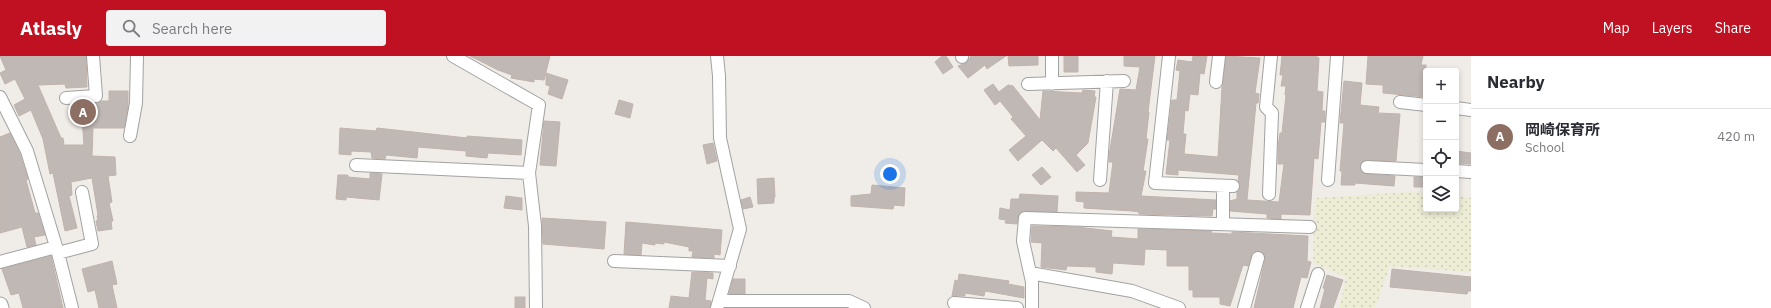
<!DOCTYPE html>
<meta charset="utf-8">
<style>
:root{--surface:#fff;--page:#f2f2f3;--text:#2b2b33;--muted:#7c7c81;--line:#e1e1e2;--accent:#c01122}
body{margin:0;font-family:"IBM Plex Sans","Noto Sans JP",sans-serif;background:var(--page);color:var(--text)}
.controls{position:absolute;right:12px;top:12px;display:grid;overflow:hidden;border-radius:4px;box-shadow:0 2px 6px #0003}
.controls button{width:36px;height:36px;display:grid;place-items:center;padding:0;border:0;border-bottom:1px solid var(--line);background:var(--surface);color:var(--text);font:20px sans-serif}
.you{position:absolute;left:890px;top:118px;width:14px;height:14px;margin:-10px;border:3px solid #fff;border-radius:50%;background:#1a73e8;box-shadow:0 0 0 6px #1a73e833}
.badge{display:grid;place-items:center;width:26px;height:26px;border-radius:50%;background:var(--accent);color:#fff;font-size:13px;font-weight:700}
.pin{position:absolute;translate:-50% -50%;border:2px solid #fff;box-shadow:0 1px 4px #0006}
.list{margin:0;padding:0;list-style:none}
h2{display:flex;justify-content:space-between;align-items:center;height:52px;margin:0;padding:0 16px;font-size:17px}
h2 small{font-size:13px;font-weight:400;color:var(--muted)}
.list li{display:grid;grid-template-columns:26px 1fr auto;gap:12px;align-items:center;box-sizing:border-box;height:56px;padding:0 16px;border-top:1px solid var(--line)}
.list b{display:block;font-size:15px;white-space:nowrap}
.list p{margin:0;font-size:13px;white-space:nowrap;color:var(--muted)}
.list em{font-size:13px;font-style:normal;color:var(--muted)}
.icon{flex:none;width:22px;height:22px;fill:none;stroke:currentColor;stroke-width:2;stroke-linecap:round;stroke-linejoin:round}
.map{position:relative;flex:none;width:1471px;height:252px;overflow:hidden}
header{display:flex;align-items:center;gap:24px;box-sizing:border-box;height:56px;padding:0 20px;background:var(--accent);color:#fff}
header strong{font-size:19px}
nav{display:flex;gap:22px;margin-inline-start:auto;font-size:14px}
.search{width:280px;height:36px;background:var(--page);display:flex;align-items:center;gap:10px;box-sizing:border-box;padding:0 14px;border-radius:4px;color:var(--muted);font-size:15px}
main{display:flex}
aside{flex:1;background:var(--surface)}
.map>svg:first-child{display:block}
.farmland{fill:url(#farmland-dots)}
.building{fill:#c0b8b5;stroke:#c1b3ab}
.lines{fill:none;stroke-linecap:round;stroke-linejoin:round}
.minor-casing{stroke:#a2a2a2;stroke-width:14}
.tertiary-casing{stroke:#a2a2a2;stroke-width:17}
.minor{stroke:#fff;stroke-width:12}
.tertiary{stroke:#fff;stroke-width:15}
</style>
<header>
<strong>Atlasly</strong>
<div class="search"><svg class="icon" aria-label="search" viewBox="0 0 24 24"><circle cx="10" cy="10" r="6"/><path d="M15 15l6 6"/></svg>Search here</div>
<nav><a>Map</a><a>Layers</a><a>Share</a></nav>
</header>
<main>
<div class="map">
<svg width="1471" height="252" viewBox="0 0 1471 252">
<defs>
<pattern id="farmland-dots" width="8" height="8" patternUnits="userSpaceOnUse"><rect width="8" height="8" fill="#edecd5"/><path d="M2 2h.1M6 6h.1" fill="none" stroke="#cbcab7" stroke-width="1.8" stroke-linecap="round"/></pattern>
</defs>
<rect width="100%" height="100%" fill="#f0ede8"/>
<!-- farmland -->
<path class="farmland" d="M1410 136 1426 137V153H1456V140L1471 142V216L1390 210 1375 252H1339L1346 221 1313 207 1315 142Z"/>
<!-- building -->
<path class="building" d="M0 0H86L87 31 66 32 65 28 38 29 61 82H63L64 89H84L81 48 97 47 102 45H109V35H128V51L124 72H93L92 100 115 101 116 119 108 120 112 146 109 147 113 165H111L112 173 98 175 96 165 98 164 97 160 98 159 92 122 71 126 72 139 69 140 77 172 65 175 53 117 50 118 43 83 31 54 19 60 14 49 25 43 15 23 5 28 0 17 6 14Z
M470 0H550L544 24 534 23V26L511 22 512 19 498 14Z
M942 0H946L953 11 943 18 935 6Z
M971 0H1006L987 13 985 9 968 22 958 10 966 7Z
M1008 0H1038V9L1009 10Z
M1064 0H1078V16H1064Z
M1124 0H1155L1148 56H1149L1146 83H1148L1143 115H1146L1141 140 1216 144V153H1213L1212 160 1139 158V156L1132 155 1084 152V146L1076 145V136L1109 137 1113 106H1109V100L1120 33 1136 34 1140 11 1124 10Z
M1193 0H1207L1204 18 1200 17 1198 39 1190 38 1188 55 1185 54 1183 78H1186L1184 98 1218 101 1222 31 1226 0 1260 2 1255 37 1259 38 1258 47H1256L1247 144 1279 146 1284 108H1278V91L1280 77H1282L1286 39H1285L1286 30H1281L1283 19H1280L1282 0H1316L1319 2 1317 35 1323 36 1322 55H1325V66H1321L1318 103 1314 102 1310 159 1281 158V163L1267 162V158L1230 155V145L1237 143V136L1240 131 1238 125 1239 119 1178 114V119L1166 118 1170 84H1167L1172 44H1177L1180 15 1176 14 1178 4 1192 6Z
M1368 0H1423L1421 9H1426V41L1383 37V29L1366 28Z
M546 17 568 24 562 43 548 38 550 30 546 29Z
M1344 25 1362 27 1360 49 1379 51 1378 57 1400 58 1396 105 1367 104 1363 105 1360 110 1361 115 1366 118 1395 120 1394 130 1355 127V129H1341L1342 115H1340L1344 67H1340Z
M993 28 999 36 1008 29 1013 30 1040 64 1043 35 1082 37 1083 34 1095 35 1094 41H1096L1088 87 1076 99 1085 109 1077 116 1056 92 1053 95 1042 84 1018 105 1009 94 1026 80 1011 63 1013 61 1000 45 995 49 984 34Z
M619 44 633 48 630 62 615 58Z
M544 65 560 66 556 110 540 109Z
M340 72 376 75 377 72 467 82V80L522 84 521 99 488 97 487 102 466 100V95L418 91 417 102 386 99 385 103 372 102 371 96 351 95V99L339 98Z
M10 77 20 98 28 123 26 124 35 157H38L45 179 34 181 36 189 27 191 22 171 0 177V81Z
M713 87 717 105 707 108 703 89Z
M1456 95 1471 97V108L1456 107Z
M1042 111 1051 121 1041 129 1032 119Z
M370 117 382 118 379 144 346 141V144L336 143 338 119H348V121L370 123Z
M1414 121H1426V131H1414Z
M774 122 775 141H774V147L758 148 757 123Z
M872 129 905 132 904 150 894 149 893 153 851 150V140L871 138Z
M1020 138 1058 140 1057 156 1022 155 1019 158 1017 168 1005 167 1006 164 999 163 1000 152 1010 154 1011 143H1019Z
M506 140 522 142V154L504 152Z
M750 141 753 151 743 153 741 144Z
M542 162 606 166 604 193 543 188Z
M626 166 722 174 720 199 714 198V202L692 201 693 195H689V191L664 186V188L655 187V189L642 187 641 199 624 198Z
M1032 170 1077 171 1112 175 1111 181 1138 183V173L1212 175 1211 177 1232 178V176L1308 180 1307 205 1311 206 1307 222 1301 221 1293 252H1254L1265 204 1263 197 1256 195 1251 200 1248 210 1243 209 1230 250 1220 248V241H1193V234H1189V210H1167V194L1145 193 1144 209 1113 207 1112 218 1096 216V211L1067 210 1066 214 1041 211 1042 187 1031 186Z
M51 200 63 252H23L19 237 11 239 2 213Z
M112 205 117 228 112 229 117 252H99L95 234 88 236 82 213Z
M1392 213 1471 221V235H1468L1467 238 1390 231Z
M692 216 713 217V223L707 222 705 244 711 245 710 252H669L671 240 689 242Z
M959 218 1009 225 1008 228 1024 231V242L985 235 984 240 965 237V240H952L955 224 958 225Z
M1327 219 1343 224 1333 252H1320L1325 233 1323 232Z
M733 223H745V238H729Z
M515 241H525V252H515Z"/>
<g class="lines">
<!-- minor casing -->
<g class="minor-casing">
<path id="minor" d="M453 0 539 49 529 117 535 170 536 252
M717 0 719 20 720 82 740 173 717 252
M962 0V1
M1052 0V28
M1169 0 1155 127 1233 130
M1216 26 1219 0
M1028 28 1124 25
M0 41 27 95 58 197 72 252
M66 42 96 40 93 0
M1400 46 1426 49
M1456 52 1471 54
M130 80 136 47 137 0
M356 109 529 117
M1367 111 1426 114
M1456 115 1471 116
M1100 124 1107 25
M1328 124 1337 0
M1269 138 1272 57 1266 51 1271 0
M1223 168V130
M58 197 92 188 82 136
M614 205 730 210
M0 206 56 191
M1030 217 1132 235 1179 252
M719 245H849L864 252
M954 247 1017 252
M1032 252V226L1023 185 1025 162 1310 171
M1244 252 1258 202
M1307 252 1318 218"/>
</g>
<!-- tertiary casing -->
<g class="tertiary-casing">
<path id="tertiary" d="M0 249 1 252"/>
</g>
<!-- minor -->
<use href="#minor" class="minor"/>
<!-- tertiary -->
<use href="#tertiary" class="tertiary"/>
</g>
</svg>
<div class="controls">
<button>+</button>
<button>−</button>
<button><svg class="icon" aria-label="locate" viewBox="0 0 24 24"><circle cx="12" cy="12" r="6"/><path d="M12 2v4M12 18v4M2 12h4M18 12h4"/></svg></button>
<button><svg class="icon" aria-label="layers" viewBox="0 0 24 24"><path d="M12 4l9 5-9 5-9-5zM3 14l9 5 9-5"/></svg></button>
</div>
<div class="you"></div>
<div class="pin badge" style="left:83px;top:56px;background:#8d6e63">A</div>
</div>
<aside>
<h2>Nearby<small></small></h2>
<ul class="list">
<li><span class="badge" style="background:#8d6e63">A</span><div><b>岡崎保育所</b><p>School</p></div><em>420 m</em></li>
</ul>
</aside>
</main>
